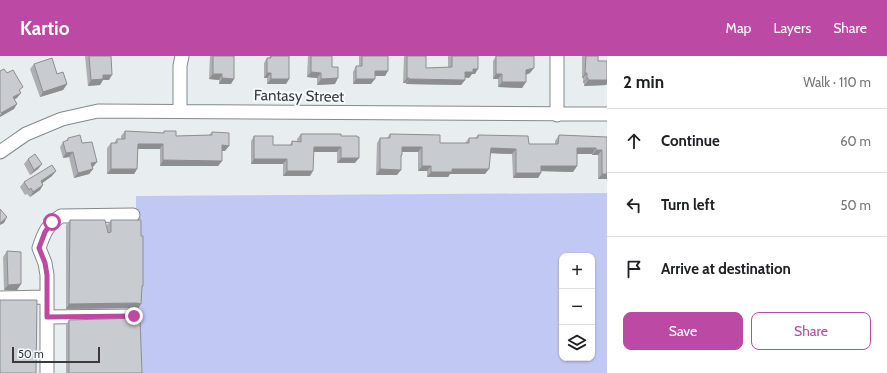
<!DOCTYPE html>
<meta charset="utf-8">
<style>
:root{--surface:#fff;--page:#f2f2f2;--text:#202124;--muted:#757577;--line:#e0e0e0;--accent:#bc49a3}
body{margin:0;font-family:Cabin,sans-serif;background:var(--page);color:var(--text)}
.controls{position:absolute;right:12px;bottom:12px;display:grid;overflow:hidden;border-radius:8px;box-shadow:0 1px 3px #0004}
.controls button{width:36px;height:36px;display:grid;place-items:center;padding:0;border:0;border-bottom:1px solid var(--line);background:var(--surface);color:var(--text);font:20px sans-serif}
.scale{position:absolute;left:12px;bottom:10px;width:88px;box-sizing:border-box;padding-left:4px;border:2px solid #383a3b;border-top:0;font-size:11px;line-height:14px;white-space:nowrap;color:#383a3b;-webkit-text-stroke:3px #f5fafe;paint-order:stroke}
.stop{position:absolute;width:12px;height:12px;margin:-9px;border:3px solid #bc49a3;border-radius:50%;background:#fff}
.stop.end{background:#bc49a3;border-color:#fff;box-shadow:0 1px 4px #0008}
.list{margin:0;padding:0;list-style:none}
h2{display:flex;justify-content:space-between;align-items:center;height:52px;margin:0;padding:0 16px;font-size:17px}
h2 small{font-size:13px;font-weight:400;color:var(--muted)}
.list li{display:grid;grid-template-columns:26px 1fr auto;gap:12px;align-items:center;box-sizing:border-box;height:64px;padding:0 16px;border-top:1px solid var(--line)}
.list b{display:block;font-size:15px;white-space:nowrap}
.list em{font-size:13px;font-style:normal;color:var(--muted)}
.actions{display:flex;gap:8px;padding:12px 16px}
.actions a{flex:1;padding:9px 0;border:1px solid var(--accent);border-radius:8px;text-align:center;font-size:14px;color:var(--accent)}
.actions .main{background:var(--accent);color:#fff}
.icon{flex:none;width:22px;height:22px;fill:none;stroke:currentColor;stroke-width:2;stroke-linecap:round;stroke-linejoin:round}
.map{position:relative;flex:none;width:607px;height:317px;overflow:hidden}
header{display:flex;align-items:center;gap:24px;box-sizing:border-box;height:56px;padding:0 20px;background:var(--accent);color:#fff}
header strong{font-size:19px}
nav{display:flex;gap:22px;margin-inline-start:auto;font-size:14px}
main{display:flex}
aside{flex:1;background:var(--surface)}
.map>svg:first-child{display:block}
.grass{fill:#c1c8f3;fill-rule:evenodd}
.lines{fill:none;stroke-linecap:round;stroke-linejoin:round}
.minor-casing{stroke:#84898c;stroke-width:15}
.minor{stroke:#fff;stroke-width:13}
.wall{fill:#acafb3}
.shaded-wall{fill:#8c8e92}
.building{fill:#c8cbd0;stroke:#8c8e92}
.route{stroke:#bc49a3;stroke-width:5}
.labels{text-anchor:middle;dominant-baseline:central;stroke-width:4;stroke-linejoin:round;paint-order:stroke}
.street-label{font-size:15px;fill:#383a3b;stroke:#f5fafe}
</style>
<header>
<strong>Kartio</strong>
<nav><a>Map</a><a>Layers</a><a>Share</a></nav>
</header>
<main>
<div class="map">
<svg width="607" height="317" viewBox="0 0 607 317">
<rect width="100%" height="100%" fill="#e8edf0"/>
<!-- grass -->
<path class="grass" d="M607 137V317H137L136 140ZM562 200H592V302H562Z"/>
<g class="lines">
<!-- minor casing -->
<g class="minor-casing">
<path id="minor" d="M557 0V59
M180 55V10L182 0
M0 96 26 78 62 63 98 55 607 58
M0 242 47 241
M47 261 133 260
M47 317V219L45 207 39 192C44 177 47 169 61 160L133 159"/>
</g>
<!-- minor -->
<use href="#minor" class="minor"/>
</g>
<!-- wall -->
<path class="wall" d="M85 0H111L109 24H103L100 29 88 30Z
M210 0H234L231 28H219V24L209 23Z
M270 0H289V23L286 28H267V22H264V7L267 2H269Z
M308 0H332V11L335 28 317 29V22L307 21Z
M359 0H388L385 20H375L371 28H353V16L356 10H359Z
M404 0H426V12L448 11V0H478L475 18H472L469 22 465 21V24L461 29 406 28V27H403Z
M496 0 530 17 526 19V26L522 32 498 31V23H493V5Z
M582 0H598V5L606 29 584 30V27H583V22H582Z
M34 8 57 18 67 28 63 34 40 41 30 13Z
M125 75 163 77 164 75 176 80 209 79 212 76 225 95H222V105L218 110H160V93H138L137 113 134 118H107V92L111 87H114L117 83H121V80Z
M301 78 341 80 355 107H337V96H313L310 120H283V108H251V85L254 80 273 89H290L292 85H297V83Z
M390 78 440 87H465L469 82H475L478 79 529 88H555V85L559 79 607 81V123H598V99H592V98H577V110L573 116 541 115V117L538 122H513L512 98 490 97 485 118H450L448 121H427V115H418V96H402V99L401 101 397 119H376L377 87 380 82H387Z
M68 82 82 87 93 111H92L93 113 89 118 74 122 69 101 63 102 60 91 63 86 66 85Z
M28 103 42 108 38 113 30 119 24 108Z
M52 120 42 127 43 129 40 134 30 141 27 138 25 139 20 131 24 126Z
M70 164 107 173V169L111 164 141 180 143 230 142 232 138 253 133 252 66 253V169Z
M7 195 21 228 17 234H4L3 201Z
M69 264 142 317H66V269Z"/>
<!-- shaded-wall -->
<path class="shaded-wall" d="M534 12 530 17 522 20 526 14Z
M473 13H478L475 18H472L469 22 461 21 465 16Z
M375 15H388L385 20H371Z
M311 16 321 17 317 22 307 21Z
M267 17H271L267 22H264Z
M585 17H587L583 22H582Z
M213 18H222L219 24 209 23Z
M496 18H502L498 23H493Z
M103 19H112L109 24H103L100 29 88 30 91 24Z
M222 22 234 23 231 28H219Z
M338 22 335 28 317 29 321 23Z
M407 22H409L406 27H403Z
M587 22H588L584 27H583Z
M271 23H289L286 28H267Z
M356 23H375L371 28H353Z
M409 23 465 24 461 29 406 28Z
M588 24H607V28L606 29 584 30Z
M502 26H526L522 32 498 31Z
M67 28 63 34 40 41 43 36Z
M21 37 17 42 10 46 13 41Z
M17 48 14 53 0 61V59L1 57Z
M138 88H163L160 93H134Z
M222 89 229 90 225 95H218Z
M314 91H341L337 96H310Z
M402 91H422L418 96H398Z
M491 92 516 93 512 98 487 97Z
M577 92H596L592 98H573Z
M596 94H602L598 99H592Z
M73 96 69 101 63 102 66 97Z
M341 102H359L355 107H337Z
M254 103H287L283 108H251Z
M163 104 222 105 218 110H160Z
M97 106 93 111 88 112 91 107Z
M42 108 38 113 30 119 34 114Z
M422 110H431L427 115H418Z
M541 110H577L573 116 538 115Z
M93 113 89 118 74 122 78 117Z
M111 113H137L134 118H107Z
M380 113 401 114 397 119H376Z
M452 113H489L485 118H450L448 121H427L431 116Z
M56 115 52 120 37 131 41 125Z
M287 115H313L310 120H283Z
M516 117H541L538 122H513Z
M602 118H607V123H598Z
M43 129 40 134 30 141 33 136Z
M7 161 4 167 0 169V167Z
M21 228 17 234H4L8 229Z
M137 247 141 248 138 253 133 252 66 253 69 248Z"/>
<!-- building -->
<path class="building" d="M89 0H111L112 19H103V23L91 24Z
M213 0H234V23L222 22V18H213Z
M271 0H289V23H271V17H267V2H271Z
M311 0H332V11H338V22L321 23V17L311 16Z
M362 0H388V15H375V23H356V10H362Z
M407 0H426V12L452 11V0H478V13H473V16H465V24L409 23V22H407Z
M496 0H534V12L526 14V26H502V18H496Z
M586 0H598V5H607V24H588V22H587V17H585Z
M52 2 57 18 63 16 67 28 43 36 34 8Z
M4 13 7 17 13 14 23 31 19 34 21 37 13 41 17 48 1 57 0 55V15Z
M125 75 164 77V75H176V80L212 79V76L229 77V90L222 89V105L163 104V88H138L137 113H111V87H117V83H125Z
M301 78H341V80H357V81H359V102H341V91H314L313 115H287V103H254V80H273V89H292V85L301 86Z
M390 78 440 79V87H469V82H478V79L528 80 529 88H558L559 79 607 81V118H602V94H596V92H577V110H541V117H516V93L491 92 489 113H452V116H431V110H422V91H402V99H401V114L380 113V82H390Z
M80 79 82 87 92 86 97 106 91 107 93 113 78 117 73 96 66 97 63 86 68 84V82Z
M35 98 42 108 34 114 28 103Z
M52 109 56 115 41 125 43 129 33 136 31 132 29 134 24 126Z
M0 153 7 161 0 167Z
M70 164H105L108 177 111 176V164H141V180H143V230H142L141 248 137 247 69 248Z
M7 195 21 196V228L8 229Z
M0 244H37L36 317H0Z
M140 262 142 317H69V264Z"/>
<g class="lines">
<!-- route -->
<path class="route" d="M52 166 45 176 39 192 45 207 47 219V261L134 260"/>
</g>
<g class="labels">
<!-- street labels -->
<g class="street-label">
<text transform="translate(299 40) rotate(1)">Fantasy Street</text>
</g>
</g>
</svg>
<div class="controls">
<button>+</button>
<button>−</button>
<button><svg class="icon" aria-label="layers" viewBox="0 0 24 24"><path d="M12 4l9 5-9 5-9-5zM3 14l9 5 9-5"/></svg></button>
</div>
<div class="scale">50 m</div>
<div class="stop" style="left:52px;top:166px"></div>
<div class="stop end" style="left:134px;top:260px"></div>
</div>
<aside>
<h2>2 min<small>Walk · 110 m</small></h2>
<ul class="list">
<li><svg class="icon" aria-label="ahead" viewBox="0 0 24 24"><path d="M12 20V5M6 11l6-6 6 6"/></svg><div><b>Continue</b></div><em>60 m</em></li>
<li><svg class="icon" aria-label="left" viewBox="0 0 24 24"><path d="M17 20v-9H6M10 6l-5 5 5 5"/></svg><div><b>Turn left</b></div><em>50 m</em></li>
<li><svg class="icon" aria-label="arrive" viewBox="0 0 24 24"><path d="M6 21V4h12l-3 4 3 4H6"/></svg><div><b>Arrive at destination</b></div></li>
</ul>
<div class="actions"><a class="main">Save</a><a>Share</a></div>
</aside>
</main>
